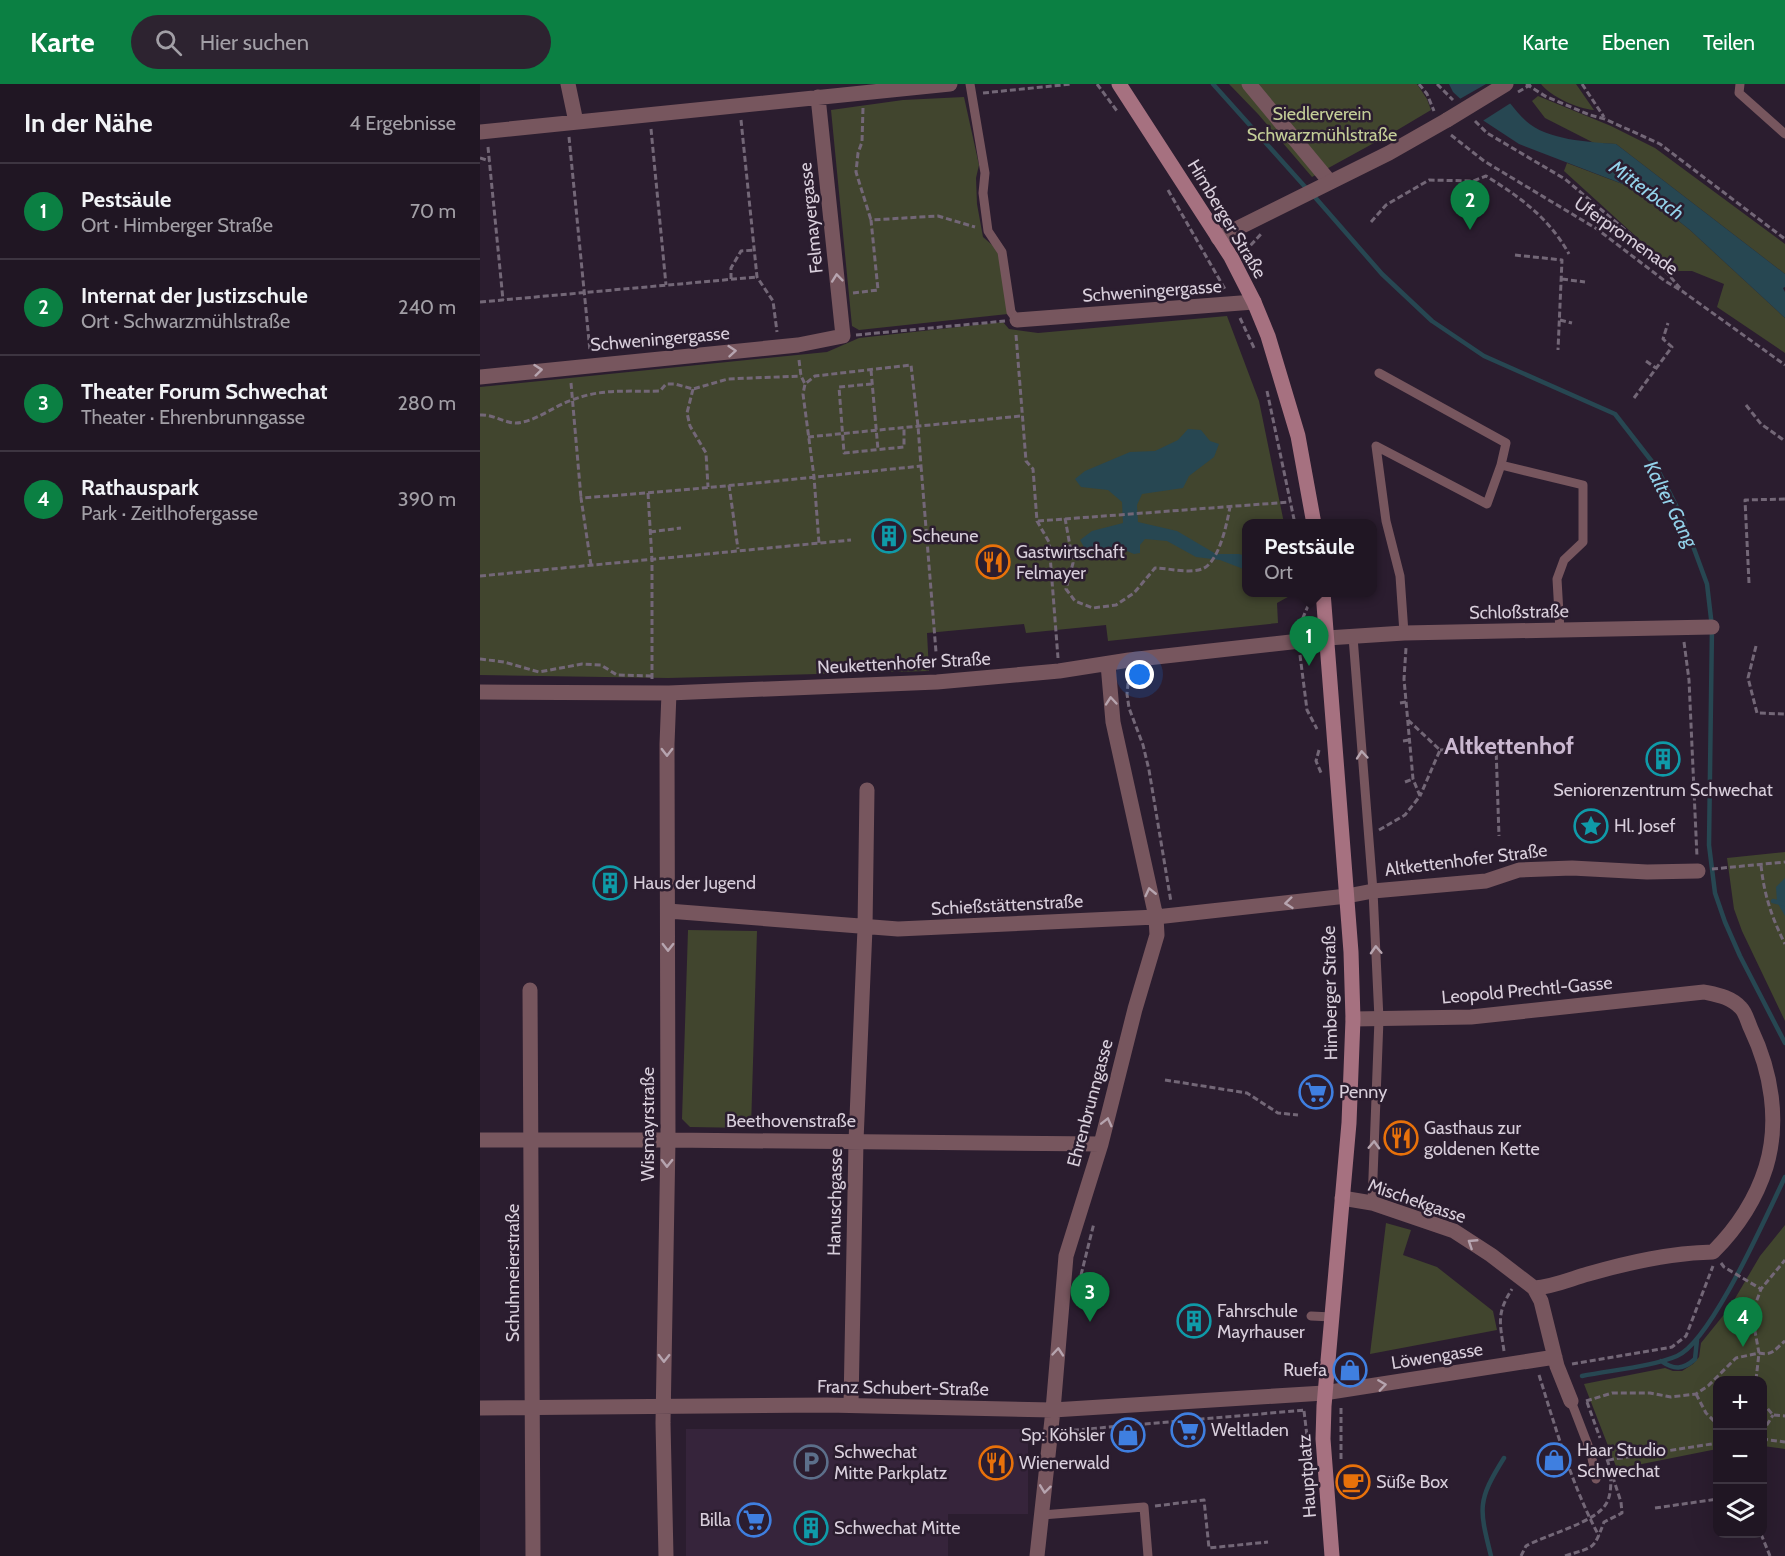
<!DOCTYPE html>
<html lang="de">
<meta charset="utf-8">
<style>
:root{--surface:#201623;--page:#2d2330;--text:#f1f3f6;--muted:#a29fa6;--line:#3d3541;--accent:#0b8043}
body{margin:0;font-family:Cabin,sans-serif;background:var(--page);color:var(--text)}
.controls{position:absolute;right:18px;bottom:18px;display:grid;overflow:hidden;border-radius:12px;box-shadow:0 6px 24px #0002}
.controls button{width:54px;height:54px;display:grid;place-items:center;padding:0;border:0;border-bottom:2px solid var(--line);background:var(--surface);color:var(--text);font:30px sans-serif}
.you{position:absolute;left:660px;top:591px;width:21px;height:21px;margin:-15px;border:4px solid #fff;border-radius:50%;background:#1a73e8;box-shadow:0 0 0 9px #1a73e833}
.badge{display:grid;place-items:center;width:39px;height:39px;border-radius:50%;background:var(--accent);color:#fff;font-size:20px;font-weight:700}
.pin{position:absolute;translate:-50% -50px;filter:drop-shadow(0 2px 3px #0008)}
.pin::after{content:'';position:absolute;top:32px;width:21px;height:18px;background:inherit;clip-path:polygon(0 0,100% 0,50% 100%)}
.popup{position:absolute;left:762px;top:435px;width:135px;height:78px;box-sizing:border-box;display:grid;place-content:center;border-radius:12px;background:var(--surface);filter:drop-shadow(0 2px 4px #0005);font-size:20px;white-space:nowrap;color:var(--muted)}
.popup b{font-size:22px;color:var(--text)}
.popup::after{content:'';position:absolute;left:50%;top:100%;margin-left:-12px;border:12px solid transparent;border-top-color:var(--surface)}
.list{margin:0;padding:0;list-style:none}
h2{display:flex;justify-content:space-between;align-items:center;height:78px;margin:0;padding:0 24px;font-size:26px}
h2 small{font-size:20px;font-weight:400;color:var(--muted)}
.list li{display:grid;grid-template-columns:39px 1fr auto;gap:18px;align-items:center;box-sizing:border-box;height:96px;padding:0 24px;border-top:2px solid var(--line)}
.list b{display:block;font-size:22px;white-space:nowrap}
.list p{margin:0;font-size:20px;white-space:nowrap;color:var(--muted)}
.list em{font-size:20px;font-style:normal;color:var(--muted)}
.icon{flex:none;width:33px;height:33px;fill:none;stroke:currentColor;stroke-width:2;stroke-linecap:round;stroke-linejoin:round}
.map{position:relative;flex:none;width:1305px;height:1472px;overflow:hidden}
header{display:flex;align-items:center;gap:36px;box-sizing:border-box;height:84px;padding:0 30px;background:var(--accent);color:#fff}
header strong{font-size:28px}
nav{display:flex;gap:33px;margin-inline-start:auto;font-size:21px}
.search{width:420px;height:54px;background:var(--page);display:flex;align-items:center;gap:15px;box-sizing:border-box;padding:0 21px;border-radius:33px;color:var(--muted);font-size:22px}
main{display:flex}
aside{flex:1;background:var(--surface)}
.map>svg:first-child{display:block}
.built{fill:#36243b}
.green{fill:#41452e}
.water{fill:#274752}
.pier{fill:#2b1d2f}
.lines{fill:none;stroke-linecap:round;stroke-linejoin:round}
.stream{stroke:#274752;stroke-width:4.5}
.path{stroke:#736777;stroke-width:3;stroke-dasharray:6 3;stroke-linecap:butt}
.service{stroke:#77565e;stroke-width:9}
.minor{stroke:#77565e;stroke-width:15}
.tertiary{stroke:#77565e;stroke-width:15}
.secondary{stroke:#a67180;stroke-width:15}
.path-bridge{stroke:#736777;stroke-width:3;stroke-dasharray:6 3;stroke-linecap:butt}
.tertiary-bridge{stroke:#77565e;stroke-width:15}
.oneway{stroke:#b6a4af}
.labels{text-anchor:middle;dominant-baseline:central;stroke-width:5;stroke-linejoin:round;paint-order:stroke}
.park-label{font-size:18px;fill:#c4ce98;stroke:#2b1d2f}
.street-label{font-size:18px;fill:#d8cedb;stroke:#2b1d2f}
.poi-label{font-size:18px;fill:#d8cedb;stroke:#2b1d2f;text-anchor:start}
.water-label{font-size:20px;font-style:italic;fill:#93d2ea;stroke:#2b1d2f}
.district-label{font-size:24px;font-weight:bold;fill:#cab8d0;stroke:#2b1d2f}
</style>
<header>
<strong>Karte</strong>
<div class="search"><svg class="icon" aria-label="search" viewBox="0 0 24 24"><circle cx="10" cy="10" r="6"/><path d="M15 15l6 6"/></svg>Hier suchen</div>
<nav><a>Karte</a><a>Ebenen</a><a>Teilen</a></nav>
</header>
<main>
<aside>
<h2>In der Nähe<small>4 Ergebnisse</small></h2>
<ul class="list">
<li><span class="badge">1</span><div><b>Pestsäule</b><p>Ort · Himberger Straße</p></div><em>70 m</em></li>
<li><span class="badge">2</span><div><b>Internat der Justizschule</b><p>Ort · Schwarzmühlstraße</p></div><em>240 m</em></li>
<li><span class="badge">3</span><div><b>Theater Forum Schwechat</b><p>Theater · Ehrenbrunngasse</p></div><em>280 m</em></li>
<li><span class="badge">4</span><div><b>Rathauspark</b><p>Park · Zeitlhofergasse</p></div><em>390 m</em></li>
</ul>
</aside>
<div class="map">
<svg width="1305" height="1472" viewBox="0 0 1305 1472">
<rect width="100%" height="100%" fill="#2b1d2f"/>
<!-- built -->
<path class="built" d="M206 1345H548V1430H468V1472H206Z"/>
<!-- green -->
<path class="green" d="M749 0H937L947 15 951 26 914 48 832 93 778 30Z
M1061 0H1096L1114 26C1098 25 1070 12 1061 0Z
M1058 12 1131 42 1175 64 1305 160V190L1136 60 1114 59 1065 34 1052 17Z
M484 13 499 81 496 94 497 120 503 153 518 166 528 230 379 246 372 242 351 26 423 16Z
M1087 79 1161 107 1210 146 1305 234V269L1237 223 1244 200 1212 187H1194L1084 87Z
M747 232 779 317 804 439 766 440V508L815 509 797 519 798 539 628 557 626 541 546 549 544 540 447 549 449 587 188 594 0 591V303L347 268 379 254 523 238 529 245 558 249Z
M1305 768V937L1262 847 1254 825 1247 774Z
M208 846 277 847 271 1044 210 1043 202 1035Z
M906 1139 931 1146 923 1171 957 1183 1013 1227 1017 1246 890 1270Z
M1305 1141V1365L1283 1362 1282 1296H1238L1237 1365 1137 1385 1104 1300 1185 1284 1193 1287H1202L1213 1280 1219 1273 1221 1259 1250 1223 1280 1172Z"/>
<!-- water -->
<path class="water" d="M969 0H1016C1025 12 1034 26 1046 37 1066 56 1109 58 1136 60L1305 190V203L1303 204 1305 208V234L1210 146 1161 107 1039 60 1004 37 973 8Z
M708 345 721 346 730 357 739 360 734 373 709 392 703 404 662 410 657 421 658 438 697 447 736 470H759L766 472V486L740 476 716 473 687 457 665 455 660 461V469L654 470 647 467H606L600 456 612 447 643 439 642 418 628 406 601 403 595 395 605 387 650 368 675 367 698 356Z
M1305 794V832L1297 818 1296 803Z"/>
<!-- pier -->
<path class="pier" d="M1006 0H1020L1034 17 1001 38 978 16Z"/>
<g class="lines">
<!-- stream -->
<path class="stream" d="M733 0 827 105
M833 111 902 190 952 237 1004 272 1135 330 1177 384 1203 435 1227 500 1232 543 1229 761 1235 809 1245 838 1260 872 1305 959
M1293 817 1305 820
M1181 1277C1194 1286 1203 1286 1215 1275L1217 1256
M1102 1292C1131 1286 1171 1283 1197 1272 1231 1258 1287 1130 1305 1093
M1011 1472C999 1424 997 1417 1024 1374"/>
<!-- path -->
<path class="path" d="M617 0 637 27
M939 0 947 10 954 27
M957 0 973 16
M1046 0 1065 12 1110 31 1125 35 1180 60 1305 155
M1102 0 1124 33
M503 9 592 0
M383 24 382 58 378 69 376 88 391 136
M261 36 277 193 293 217 297 248
M995 37 1007 49 1085 95 1163 161 1200 204
M171 45 186 201
M971 51 1004 77 1117 145 1185 197 1202 207 1305 281
M89 53 110 267
M8 63 23 216
M0 74 10 77
M688 106 746 207
M891 138 906 121 949 96 993 97 1006 92C1040 113 1069 134 1089 170
M763 166 770 162 781 150
M1035 171 1082 176 1078 266
M251 195V184L261 167 275 166
M1082 195 1105 198
M373 209 398 206 391 136 458 132 495 143
M0 218 277 193
M760 234 775 266
M1080 236 1092 239
M376 251 525 237
M536 251 546 377 553 385 557 437 569 458 578 574
M319 276 321 292 325 300
M1166 277 1176 284
M391 286 398 366
M91 299 101 414
M392 300 359 303 364 369 424 363V344
M213 305 207 329 210 342 226 369 228 403
M787 307 815 440
M1154 314 1192 263 1183 255 1188 239
M1266 321 1281 340 1305 357
M0 331C13 330 24 339 36 339 55 338 74 322 92 316 123 304 148 308 180 307L186 300H195L213 305 248 295 321 292
M328 353 541 332
M441 382 456 568
M249 401 258 465
M168 409 172 476V596
M585 434 593 479 586 505 595 517 613 524 636 521 654 509 675 484C689 484 708 490 722 485 739 479 747 439 750 423
M558 437 810 418
M170 448 201 444
M111 481 101 414C214 406 327 394 441 382L438 342 431 281 335 292 325 300 323 310 334 393 339 459
M0 492 371 456
M1269 499 1265 416 1305 415
M819 543 828 522
M1204 558 1209 596 1217 773
M1276 562 1268 594 1277 629 1305 630
M820 571 827 626 837 645
M0 575 24 578 59 588 102 580 121 581 137 591 171 592
M649 590 647 610 649 624 663 661 669 686 691 818
M920 619 926 618
M928 636 960 666 940 712
M923 657 929 656
M839 666 836 677 842 691
M960 666 1016 663 1019 752
M925 698 933 695
M899 746 925 731 940 712 933 695 924 595 926 564
M1281 781C1284 811 1292 834 1305 860
M1232 785 1305 778
M685 996 767 1009 798 1029 818 1031
M1241 1179 1244 1183 1281 1205 1305 1176
M601 1191 614 1139
M1024 1267C1020 1239 1016 1230 1032 1205
M1092 1280 1192 1263 1206 1252 1233 1182
M1059 1291C1076 1345 1092 1402 1119 1452
M1276 1296 1279 1269C1293 1272 1295 1265 1305 1257
M1216 1310 1226 1329 1238 1341
M1106 1317 1132 1309H1170L1191 1313 1216 1310 1228 1302 1256 1274 1279 1269 1274 1242V1224L1281 1205
M1107 1318 1120 1354
M1282 1318 1293 1331 1305 1332
M861 1324V1378
M824 1327 827 1352
M584 1347 826 1326
M1282 1349 1293 1331
M1282 1355 1305 1358
M1128 1376 1238 1359
M675 1422 724 1416 729 1464 788 1458
M1175 1424 1238 1415
M1281 1450 1290 1472
M1041 1472 1046 1462C1065 1451 1115 1439 1126 1420 1132 1410 1131 1397 1130 1386
M1085 1472C1115 1462 1113 1467 1124 1438L1142 1429 1141 1418 1123 1363"/>
<!-- service -->
<path class="service" d="M490 0 505 89 503 109 508 147 522 168 531 228 537 236
M1260 0 1259 9 1305 50
M899 289 1026 359 1021 381 1007 420 896 362 906 437 920 492 924 549
M1021 381 1103 401V458L1084 476 1077 495 1080 547
M873 553 893 807 899 935 892 1119
M831 1232 852 1233
M1091 1317 1111 1369 1116 1395
M562 1431 664 1423 668 1472"/>
<!-- minor -->
<path class="minor" d="M88 0 96 38
M769 0 850 98
M0 48 470 0
M537 236 774 218
M0 293 318 261 363 252 338 13
M0 608 189 609 457 598 579 587 649 576 847 554 924 549 1232 543
M188 827 418 845 676 833 867 812 893 807 1006 797 1039 786 1092 784 1167 788 1218 787
M50 906 53 1472
M873 935 991 933 1224 908C1238 911 1251 913 1261 924 1266 929 1268 939 1271 945 1291 987 1300 1037 1286 1083 1276 1115 1256 1145 1233 1168 1190 1169 1150 1178 1108 1190 1090 1195 1073 1203 1054 1204
M0 1056H188L621 1060
M862 1114 892 1119 974 1147 1011 1171 1054 1204 1061 1217 1077 1282 1091 1317
M371 1321 376 1057 385 844 387 706
M0 1324 347 1321 573 1326 844 1309 1075 1273
M186 1472 183 1339 188 1056 187 660 189 609
M557 1472 573 1326 586 1172 621 1060 655 925 677 851 676 833 633 638 628 580"/>
<!-- tertiary -->
<path class="tertiary" d="M738 154 909 69 967 36"/>
<!-- secondary -->
<path class="secondary" d="M639 0 751 173 774 218 788 252 818 352 834 440
M843 508 871 868 873 935 869 1039 844 1322 843 1355 852 1472"/>
<!-- path-bridge -->
<path class="path-bridge" d="M1038 8 1052 0"/>
<!-- tertiary-bridge -->
<path class="tertiary-bridge" d="M967 36 1026 0"/>
</g>
<!-- one-way arrows -->
<defs><path id="oneway-chevron" d="M-2-3.5L2.5 0L-2 3.5" fill="none" stroke-width="1.6" stroke-linecap="round" stroke-linejoin="round" transform="scale(1.5)"/></defs>
<g class="oneway">
<use href="#oneway-chevron" transform="translate(357 194) rotate(-96)"/>
<use href="#oneway-chevron" transform="translate(252 267) rotate(-5)"/>
<use href="#oneway-chevron" transform="translate(58 286) rotate(-6)"/>
<use href="#oneway-chevron" transform="translate(631 617) rotate(-95)"/>
<use href="#oneway-chevron" transform="translate(187 668) rotate(90)"/>
<use href="#oneway-chevron" transform="translate(882 671) rotate(-95)"/>
<use href="#oneway-chevron" transform="translate(670 808) rotate(-103)"/>
<use href="#oneway-chevron" transform="translate(809 819) rotate(174)"/>
<use href="#oneway-chevron" transform="translate(188 863) rotate(90)"/>
<use href="#oneway-chevron" transform="translate(896 866) rotate(-93)"/>
<use href="#oneway-chevron" transform="translate(627 1038) rotate(-76)"/>
<use href="#oneway-chevron" transform="translate(894 1061) rotate(-88)"/>
<use href="#oneway-chevron" transform="translate(187 1079) rotate(91)"/>
<use href="#oneway-chevron" transform="translate(992 1159) rotate(-147)"/>
<use href="#oneway-chevron" transform="translate(578 1268) rotate(-85)"/>
<use href="#oneway-chevron" transform="translate(184 1274) rotate(91)"/>
<use href="#oneway-chevron" transform="translate(902 1301) rotate(-8)"/>
<use href="#oneway-chevron" transform="translate(565 1405) rotate(97)"/>
</g>
<!-- icons -->
<defs>
<g id="building-ring" transform="scale(1.725)"><circle r="9.5" fill="#2b1d2f" stroke="#0f9aa8" stroke-width="1.5"/><path d="M-4-6H4V6H1V3H-1V6H-4ZM-2.5-4.3h1.7v1.8h-1.7ZM.8-4.3h1.7v1.8H.8ZM-2.5-1h1.7V.8h-1.7ZM.8-1h1.7V.8H.8Z" fill="#0f9aa8"/></g>
<g id="restaurant-ring" transform="scale(1.725)"><circle r="9.5" fill="#2b1d2f" stroke="#e8710a" stroke-width="1.5"/><path d="M-5-6h1v4h1v-4h1v4h1v-4h1v5L-1.5 .5V6h-2V.5L-5-1ZM5-6V6H3V1.5H1.5Q1.5-4 5-6Z" fill="#e8710a"/></g>
<g id="sight-ring" transform="scale(1.725)"><circle r="9.5" fill="#2b1d2f" stroke="#0f9aa8" stroke-width="1.5"/><path d="M0-6L1.8-2.2L6-1.7L2.9 1.2L3.7 5.4L0 3.3L-3.7 5.4L-2.9 1.2L-6-1.7L-1.8-2.2Z" fill="#0f9aa8"/></g>
<g id="supermarket-ring" transform="scale(1.725)"><circle r="9.5" fill="#2b1d2f" stroke="#3f7fe0" stroke-width="1.5"/><path d="M-6-5.5h2.5l.6 2H6L4.5 2H-2.5L-4.4-4H-6ZM-1.5 3.2a1.3 1.3 0 1 0 .1 0ZM3 3.2a1.3 1.3 0 1 0 .1 0Z" fill="#3f7fe0"/></g>
<g id="shop-ring" transform="scale(1.725)"><circle r="9.5" fill="#2b1d2f" stroke="#3f7fe0" stroke-width="1.5"/><path d="M-5-2.5h2.3a2.7 3.5 0 0 1 5.4 0H5L5.5 6h-11ZM-1.5-2.5h3a1.5 2.3 0 0 0-3 0Z" fill="#3f7fe0"/></g>
<g id="parking-ring" transform="scale(1.725)"><circle r="9.5" fill="#2b1d2f" stroke="#5c6f8a" stroke-width="1.5"/><path d="M-3.5-5.5H1a3.5 3.5 0 0 1 0 7H-1V5.5H-3.5ZM-1-3.4V-.6H.8a1.4 1.4 0 0 0 0-2.8Z" fill="#5c6f8a"/></g>
<g id="cafe-ring" transform="scale(1.725)"><circle r="9.5" fill="#2b1d2f" stroke="#e8710a" stroke-width="1.5"/><path d="M-5.5-4.5H6V0H3Q3 3.5 0 3.5H-2.5Q-5.5 3.5-5.5 0ZM3-3.2v2h1.7v-2ZM-6 4.5H4V6H-6Z" fill="#e8710a"/></g>
</defs>
<g fill-rule="evenodd">
<use href="#building-ring" x="409" y="452"/>
<use href="#restaurant-ring" x="513" y="478"/>
<use href="#building-ring" x="1183" y="675"/>
<use href="#sight-ring" x="1111" y="742"/>
<use href="#building-ring" x="130" y="799"/>
<use href="#supermarket-ring" x="836" y="1008"/>
<use href="#restaurant-ring" x="921" y="1054"/>
<use href="#building-ring" x="714" y="1237"/>
<use href="#shop-ring" x="870" y="1286"/>
<use href="#supermarket-ring" x="708" y="1346"/>
<use href="#shop-ring" x="648" y="1351"/>
<use href="#shop-ring" x="1074" y="1376"/>
<use href="#parking-ring" x="331" y="1378"/>
<use href="#restaurant-ring" x="516" y="1379"/>
<use href="#cafe-ring" x="873" y="1398"/>
<use href="#supermarket-ring" x="274" y="1436"/>
<use href="#building-ring" x="331" y="1444"/>
</g>
<g class="labels">
<!-- park labels -->
<g class="park-label">
<text x="842" y="30">Siedlerverein<tspan x="842" dy="21">Schwarzmühlstraße</tspan></text>
</g>
<!-- street labels -->
<g class="street-label">
<text transform="translate(331 134) rotate(-96)">Felmayergasse</text>
<text transform="translate(747 135) rotate(59)">Himberger Straße</text>
<text transform="translate(1146 152) rotate(35)">Uferpromenade</text>
<text transform="translate(672 207) rotate(-4)">Schweningergasse</text>
<text transform="translate(180 255) rotate(-5)">Schweningergasse</text>
<text transform="translate(1039 528) rotate(-1)">Schloßstraße</text>
<text transform="translate(424 579) rotate(-3)">Neukettenhofer Straße</text>
<text transform="translate(986 776) rotate(-7)">Altkettenhofer Straße</text>
<text transform="translate(527 821) rotate(-3)">Schießstättenstraße</text>
<text transform="translate(1047 906) rotate(-5)">Leopold Prechtl-Gasse</text>
<text transform="translate(850 909) rotate(-91)">Himberger Straße</text>
<text transform="translate(610 1019) rotate(-75)">Ehrenbrunngasse</text>
<text x="311" y="1037">Beethovenstraße</text>
<text transform="translate(168 1040) rotate(-90)">Wismayrstraße</text>
<text transform="translate(937 1117) rotate(19)">Mischekgasse</text>
<text transform="translate(355 1118) rotate(-89)">Hanuschgasse</text>
<text transform="translate(33 1189) rotate(-90)">Schuhmeierstraße</text>
<text transform="translate(957 1272) rotate(-9)">Löwengasse</text>
<text transform="translate(423 1304) rotate(1)">Franz Schubert-Straße</text>
<text transform="translate(827 1392) rotate(-94)">Hauptplatz</text>
</g>
<!-- poi labels -->
<g class="poi-label">
<text x="432" y="452">Scheune</text>
<text x="536" y="468">Gastwirtschaft<tspan x="536" dy="21">Felmayer</tspan></text>
<text x="1183" y="706" text-anchor="middle">Seniorenzentrum Schwechat</text>
<text x="1134" y="742">Hl. Josef</text>
<text x="153" y="799">Haus der Jugend</text>
<text x="859" y="1008">Penny</text>
<text x="944" y="1044">Gasthaus zur<tspan x="944" dy="21">goldenen Kette</tspan></text>
<text x="737" y="1227">Fahrschule<tspan x="737" dy="21">Mayrhauser</tspan></text>
<text x="847" y="1286" text-anchor="end">Ruefa</text>
<text x="731" y="1346">Weltladen</text>
<text x="625" y="1351" text-anchor="end">Sp: Köhsler</text>
<text x="1097" y="1366">Haar Studio<tspan x="1097" dy="21">Schwechat</tspan></text>
<text x="354" y="1368">Schwechat<tspan x="354" dy="21">Mitte Parkplatz</tspan></text>
<text x="539" y="1379">Wienerwald</text>
<text x="896" y="1398">Süße Box</text>
<text x="251" y="1436" text-anchor="end">Billa</text>
<text x="354" y="1444">Schwechat Mitte</text>
</g>
<!-- water labels -->
<g class="water-label">
<text transform="translate(1167 106) rotate(36)">Mitterbach</text>
<text transform="translate(1191 420) rotate(63)">Kalter Gang</text>
</g>
<!-- district labels -->
<g class="district-label">
<text x="1029" y="661">Altkettenhof</text>
</g>
</g>
</svg>
<div class="controls">
<button>+</button>
<button>−</button>
<button><svg class="icon" aria-label="layers" viewBox="0 0 24 24"><path d="M12 4l9 5-9 5-9-5zM3 14l9 5 9-5"/></svg></button>
</div>
<div class="you"></div>
<div class="pin badge" style="left:829px;top:582px">1</div>
<div class="popup"><b>Pestsäule</b>Ort</div>
<div class="pin badge" style="left:990px;top:146px">2</div>
<div class="pin badge" style="left:610px;top:1238px">3</div>
<div class="pin badge" style="left:1263px;top:1263px">4</div>
</div>
</main>
